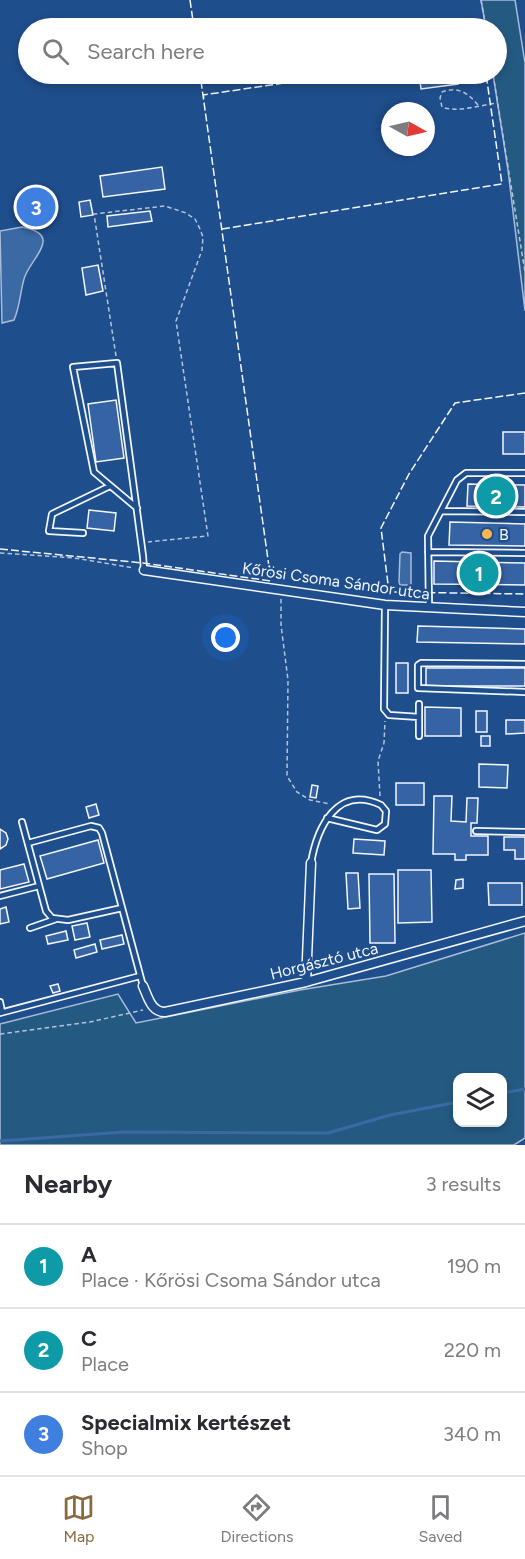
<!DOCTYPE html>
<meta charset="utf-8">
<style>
:root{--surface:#fff;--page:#f2f2f3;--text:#2b2b33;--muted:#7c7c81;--line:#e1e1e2;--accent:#8a6a3f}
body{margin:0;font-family:Figtree,sans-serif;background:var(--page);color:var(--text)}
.controls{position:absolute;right:18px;bottom:18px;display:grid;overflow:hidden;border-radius:12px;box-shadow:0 3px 9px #0003}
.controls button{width:54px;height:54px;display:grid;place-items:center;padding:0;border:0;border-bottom:2px solid var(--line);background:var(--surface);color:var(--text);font:30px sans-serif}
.compass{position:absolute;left:381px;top:102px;width:54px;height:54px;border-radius:50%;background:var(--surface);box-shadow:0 3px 9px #0003;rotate:98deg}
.you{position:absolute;left:226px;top:638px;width:21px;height:21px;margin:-15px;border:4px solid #fff;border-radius:50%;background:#1a73e8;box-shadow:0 0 0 9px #1a73e833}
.badge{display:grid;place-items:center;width:39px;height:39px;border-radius:50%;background:var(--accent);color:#fff;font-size:20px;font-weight:700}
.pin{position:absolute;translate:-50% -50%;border:3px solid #fff;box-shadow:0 2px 6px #0006}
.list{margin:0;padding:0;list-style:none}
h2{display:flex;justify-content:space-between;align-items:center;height:78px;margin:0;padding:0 24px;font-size:26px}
h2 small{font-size:20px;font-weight:400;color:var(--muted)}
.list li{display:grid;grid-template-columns:39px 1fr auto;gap:18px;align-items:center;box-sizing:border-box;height:84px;padding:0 24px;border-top:2px solid var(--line)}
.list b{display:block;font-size:22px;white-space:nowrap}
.list p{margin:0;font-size:20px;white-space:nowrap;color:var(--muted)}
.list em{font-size:20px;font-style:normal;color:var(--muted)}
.icon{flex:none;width:33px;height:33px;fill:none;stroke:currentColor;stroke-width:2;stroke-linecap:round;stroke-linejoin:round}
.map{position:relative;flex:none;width:525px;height:1145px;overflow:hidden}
.search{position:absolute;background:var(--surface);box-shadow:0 3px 9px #0003;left:18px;right:18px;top:18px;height:66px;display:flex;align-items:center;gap:15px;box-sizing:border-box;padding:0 21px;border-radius:33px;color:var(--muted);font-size:22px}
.sheet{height:330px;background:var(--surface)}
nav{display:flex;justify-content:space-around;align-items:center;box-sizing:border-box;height:84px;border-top:2px solid var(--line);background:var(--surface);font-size:16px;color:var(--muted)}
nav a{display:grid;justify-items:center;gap:3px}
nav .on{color:var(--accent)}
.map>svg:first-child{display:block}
.green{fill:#245a82;stroke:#a8bbd7;stroke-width:1.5;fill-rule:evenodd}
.water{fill:#3b69a3;stroke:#a8bbd7;stroke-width:1.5}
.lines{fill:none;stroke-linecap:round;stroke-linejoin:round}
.stream{stroke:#3b69a3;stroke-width:3}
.building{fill:#3563a3;stroke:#f2f6ff;stroke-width:1.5}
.service-casing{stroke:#f2f6ff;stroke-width:8}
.minor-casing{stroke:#f2f6ff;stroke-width:11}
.path{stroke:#b3c4dc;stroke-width:1.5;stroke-dasharray:4.5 3;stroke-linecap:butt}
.service{stroke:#1f4e8c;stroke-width:4.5}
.minor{stroke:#1f4e8c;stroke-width:8}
.fence{stroke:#f2f6ff;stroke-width:1.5;stroke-dasharray:8 3;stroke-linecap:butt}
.poi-dot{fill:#ffb74d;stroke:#1f4e8c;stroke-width:2}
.labels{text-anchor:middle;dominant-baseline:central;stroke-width:4.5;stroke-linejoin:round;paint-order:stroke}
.poi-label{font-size:16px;fill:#f2f6ff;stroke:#1f4e8c;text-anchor:start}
.street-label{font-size:16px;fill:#f2f6ff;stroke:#1f4e8c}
</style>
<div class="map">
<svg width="525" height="1145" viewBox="0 0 525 1145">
<rect width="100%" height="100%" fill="#1f4e8c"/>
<!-- green -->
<path class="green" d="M481 0H515L525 63V311L508 170 493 74H496V28H486Z
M525 933V1138L514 1145H0V1024L118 994 136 1023 300 990 386 976ZM458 1078H502V1122H458Z"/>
<!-- water -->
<path class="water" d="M22 227C65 235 30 258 24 279 20 293 20 306 14 320L2 323 0 231Z
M402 552 411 553V585H400L399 582 400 554Z"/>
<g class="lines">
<!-- stream -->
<path class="stream" d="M502 1093 525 1089
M0 1141 124 1132 328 1133 390 1115 458 1102"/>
</g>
<!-- building -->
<path class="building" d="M419 74H457L458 84 421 89Z
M162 167 165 189 103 197 100 176Z
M90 200 93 215 81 217 79 202Z
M150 211 152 221 108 227 107 216Z
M98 265 103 291 86 295 82 268Z
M116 400 124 458 96 462 88 404Z
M503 432H525V454H503Z
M468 484 525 485V507L467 506Z
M89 510 116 513 114 531 87 528Z
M450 522 525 524V546L449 545Z
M434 561 525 563V585L434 584Z
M418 626 525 629V644L417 642Z
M396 663H408V693H396Z
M426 668H525V686H426Z
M425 707 461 708V736H425Z
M476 711H487V732H476Z
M506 720H525V733L506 734Z
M481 736H490V746H481Z
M479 764 508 765 507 788 479 787Z
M396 783H424V805H396Z
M312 785 318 786 316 798 310 797Z
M434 796H452L451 821 466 822 467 798H478L477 823H471V836H488V855H466V860H455V854H433Z
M96 804 99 815 89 818 86 807Z
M0 829 6 833 8 839 6 845 0 849Z
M504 837H525V859H515V850H504Z
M354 839 385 841 384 855 353 853Z
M98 840 104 863 47 879 40 856Z
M24 864 29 882 0 889V870Z
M398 870H431L432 922 398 923Z
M346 873H358L360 908 348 909Z
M369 874H394L395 943H370Z
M463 879V888L455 889 456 880Z
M488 883H522V905H489Z
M6 907 9 922 0 924V909Z
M87 923 90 937 75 940 72 926Z
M66 931 68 940 48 944 46 936Z
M122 935 124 944 102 949 100 940Z
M95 944 97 952 76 958 74 950Z
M58 984 60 991 53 993 50 986Z"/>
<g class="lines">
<!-- service casing -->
<g class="service-casing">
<path id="service" d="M137 508 94 472 73 367 117 363 143 556 144 570
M441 511 525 512
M83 533 49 531 52 514 110 486
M428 552 525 553
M385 605 384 709 389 715 419 717
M429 607 428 536 457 480 466 473H525
M525 664 421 663 418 665V688L525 692
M419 736V704
M22 822 46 911 52 918 68 920 122 908
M476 831 525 832
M28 843 91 826 99 828 102 833 143 986
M311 863C317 828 337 784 381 805L386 811 385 824 377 830 327 818
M0 896 39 886
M30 928 56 919
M0 1002 2 1012
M0 1013 140 976"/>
</g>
<!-- minor casing -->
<g class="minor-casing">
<path id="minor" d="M144 570 385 605 525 612
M306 982 311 863
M143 986C148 997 151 1012 165 1012L306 982 525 921"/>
</g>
<!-- path -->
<path class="path" d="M481 0 486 28
M493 74 525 272
M478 105C468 93 458 86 442 92L440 98 442 107C457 113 481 105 497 103
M116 356 94 214 165 206 186 213 195 219 200 229 203 237 202 250 176 321 208 536 148 542
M0 553 74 558 134 568
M281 599V625L288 680 287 776 297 792 310 800 330 804
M380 796 378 761 384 743 385 721
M0 1034 90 1022 143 1010"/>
<!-- service -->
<use href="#service" class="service"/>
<!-- minor -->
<use href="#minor" class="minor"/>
<!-- fence -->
<path class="fence" d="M190 0 194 28
M204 98 203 95 345 74
M222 229 502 184 486 74
M525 393 455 403 409 474 381 528 389 592 525 594
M0 549 143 563 271 581 200 74"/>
</g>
<!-- markers -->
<circle class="poi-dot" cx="487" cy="534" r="6"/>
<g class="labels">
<!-- poi labels -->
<g class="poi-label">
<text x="499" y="534">B</text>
</g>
<!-- street labels -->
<g class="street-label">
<text transform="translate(336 581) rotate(8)">Kőrösi Csoma Sándor utca</text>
<text transform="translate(324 961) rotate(-14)">Horgásztó utca</text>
</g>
</g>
</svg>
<div class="controls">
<button><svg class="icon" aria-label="layers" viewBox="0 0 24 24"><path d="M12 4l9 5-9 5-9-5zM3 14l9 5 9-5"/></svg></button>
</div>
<svg class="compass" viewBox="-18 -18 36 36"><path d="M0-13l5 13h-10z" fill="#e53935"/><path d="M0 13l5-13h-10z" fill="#7c7c81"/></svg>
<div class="you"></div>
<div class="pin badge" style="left:479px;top:573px;background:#0f9aa8">1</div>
<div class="pin badge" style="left:496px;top:496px;background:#0f9aa8">2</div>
<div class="pin badge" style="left:36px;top:207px;background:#3f7fe0">3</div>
<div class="search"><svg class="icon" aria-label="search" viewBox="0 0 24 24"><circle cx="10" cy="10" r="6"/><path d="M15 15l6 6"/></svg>Search here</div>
</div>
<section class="sheet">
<h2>Nearby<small>3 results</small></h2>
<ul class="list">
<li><span class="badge" style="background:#0f9aa8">1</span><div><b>A</b><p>Place · Kőrösi Csoma Sándor utca</p></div><em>190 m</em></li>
<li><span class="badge" style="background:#0f9aa8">2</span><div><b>C</b><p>Place</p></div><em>220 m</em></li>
<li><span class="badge" style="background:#3f7fe0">3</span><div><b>Specialmix kertészet</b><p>Shop</p></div><em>340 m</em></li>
</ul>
</section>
<nav>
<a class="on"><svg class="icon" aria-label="map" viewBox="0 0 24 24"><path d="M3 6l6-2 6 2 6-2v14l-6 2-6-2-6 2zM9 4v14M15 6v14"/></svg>Map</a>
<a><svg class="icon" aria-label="directions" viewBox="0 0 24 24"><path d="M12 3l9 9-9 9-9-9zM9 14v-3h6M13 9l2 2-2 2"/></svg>Directions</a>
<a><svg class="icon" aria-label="saved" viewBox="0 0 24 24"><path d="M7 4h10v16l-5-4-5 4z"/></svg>Saved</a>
</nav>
